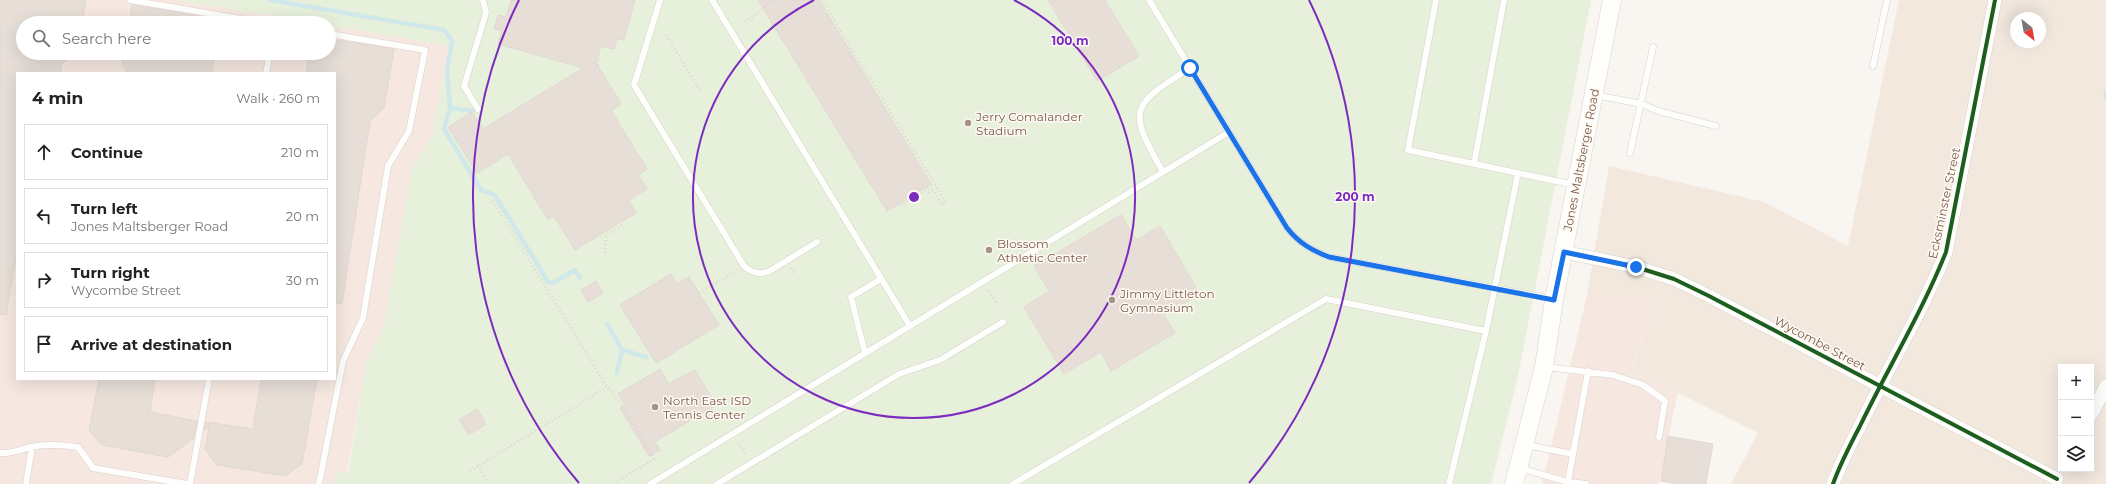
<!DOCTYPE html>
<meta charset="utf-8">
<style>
:root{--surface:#fff;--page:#f6f6f6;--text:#222;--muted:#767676;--line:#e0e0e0}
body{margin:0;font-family:Montserrat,sans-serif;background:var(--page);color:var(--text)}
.controls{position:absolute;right:12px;bottom:12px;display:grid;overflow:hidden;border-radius:0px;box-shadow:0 4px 16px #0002}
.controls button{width:36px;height:36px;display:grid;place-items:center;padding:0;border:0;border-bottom:1px solid var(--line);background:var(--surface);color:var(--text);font:20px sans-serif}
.compass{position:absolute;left:2010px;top:12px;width:36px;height:36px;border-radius:50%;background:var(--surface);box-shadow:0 4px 16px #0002;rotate:149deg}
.stop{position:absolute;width:12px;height:12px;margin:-9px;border:3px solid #1a73e8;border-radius:50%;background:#fff}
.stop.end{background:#1a73e8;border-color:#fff;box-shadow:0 1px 4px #0008}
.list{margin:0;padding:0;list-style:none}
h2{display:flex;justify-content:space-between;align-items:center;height:52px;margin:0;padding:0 16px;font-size:17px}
h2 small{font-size:13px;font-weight:400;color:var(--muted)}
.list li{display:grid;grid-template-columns:26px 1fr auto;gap:12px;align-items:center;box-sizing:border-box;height:56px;margin:0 8px 8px;padding:0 8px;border:1px solid var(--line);border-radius:0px}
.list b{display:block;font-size:15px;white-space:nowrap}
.list p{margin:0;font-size:13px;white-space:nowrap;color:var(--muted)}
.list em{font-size:13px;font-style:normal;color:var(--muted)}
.icon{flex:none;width:22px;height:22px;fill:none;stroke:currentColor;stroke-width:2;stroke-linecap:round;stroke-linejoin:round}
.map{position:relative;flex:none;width:2106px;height:484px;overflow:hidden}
.search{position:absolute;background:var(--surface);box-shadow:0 4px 16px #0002;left:16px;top:16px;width:320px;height:44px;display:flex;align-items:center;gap:10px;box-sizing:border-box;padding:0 14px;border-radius:22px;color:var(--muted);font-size:15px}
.panel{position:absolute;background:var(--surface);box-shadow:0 4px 16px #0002;left:16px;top:72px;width:320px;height:308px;border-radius:0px}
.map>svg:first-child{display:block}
.residential{fill:#f2e8de;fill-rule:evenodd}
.commercial{fill:#f6e8e1;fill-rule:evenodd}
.green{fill:#e7f0db}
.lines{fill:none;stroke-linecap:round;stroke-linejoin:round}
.stream{stroke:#d0e8ea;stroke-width:4.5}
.building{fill:#e6ded7;stroke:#e2d8d2}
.lane-casing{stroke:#d7d1cb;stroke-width:7}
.street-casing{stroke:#d7d1cb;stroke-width:14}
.secondary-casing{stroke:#d9d2cb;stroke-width:19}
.path{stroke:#dcd5d0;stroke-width:2.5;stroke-dasharray:1 3;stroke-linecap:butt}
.lane{stroke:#fefefd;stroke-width:6}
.street{stroke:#fefefd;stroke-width:13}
.secondary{stroke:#fefefd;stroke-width:18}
.cycleway-casing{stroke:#fffaf3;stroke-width:6}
.cycleway{stroke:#1b5e20;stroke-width:4}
.route{stroke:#1a73e8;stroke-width:5}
.ring{fill:none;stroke:#7b2cbf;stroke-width:2}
.poi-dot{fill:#a69286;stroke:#fffaf3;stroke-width:1.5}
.labels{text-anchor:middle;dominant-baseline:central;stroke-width:3;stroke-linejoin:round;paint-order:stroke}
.poi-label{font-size:12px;fill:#7a5c4d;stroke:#fffaf3;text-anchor:start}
.street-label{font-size:12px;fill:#7a5c4d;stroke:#fffaf3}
.centre{fill:#7b2cbf;stroke:#fffaf3;stroke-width:2}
.ring-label{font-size:12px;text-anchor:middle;font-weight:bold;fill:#7b2cbf;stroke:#fffaf3;stroke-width:3;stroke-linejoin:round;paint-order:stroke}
</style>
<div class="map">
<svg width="2106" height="484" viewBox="0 0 2106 484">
<rect width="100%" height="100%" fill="#f9f5f0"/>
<!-- residential -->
<path class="residential" d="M1899 0H2106V484H1731L1758 433 1631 369 1658 301 1587 295 1609 166 1764 202 1848 246ZM2016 18H2040V42H2016ZM2061 367H2091V469H2061Z"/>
<!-- commercial -->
<path class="commercial" d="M0 0H181L316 23H23V53H329V25L449 45 432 137 412 168 384 325 366 364 345 484H0ZM17 73H335V379H17Z
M1587 295 1658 301 1631 368 1678 391 1659 484H1542Z"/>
<!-- green -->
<path class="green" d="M179 0H1591L1518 376 1491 484H334L337 471 348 473 366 364 384 325 412 168 432 137 449 46 329 25V23H316Z"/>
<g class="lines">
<!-- stream -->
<path class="stream" d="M270 0 444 30 452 41 447 69 450 108 444 129 481 190 495 195 548 282 553 283 575 270 580 278
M2106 92V97
M450 108 473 111
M607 324 622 350 646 357
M617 373 622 350"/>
</g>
<!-- building -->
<path class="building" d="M0 0H86L82 23H23V53H78L62 63 60 73H17V253L6 315 0 314Z
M511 0H635L624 40 617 39 614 49 601 46 596 63 621 104 611 110 647 169 638 175 647 189 629 200 636 213 575 250 554 216 548 220 508 154 477 173 448 127 472 112 483 129 583 68 498 44 502 31 494 29 498 15 506 17Z
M758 0H819L931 184 887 211Z
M1048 0H1105L1139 56 1097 81Z
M132 5 211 18V23H129Z
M329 39 394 49 384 108 370 121 342 304 335 303V73H306L309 53H329Z
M124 53H215L212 73H128L122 65Z
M1121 215 1136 240 1160 226 1200 294 1164 315 1175 333 1111 371 1101 352 1064 374 1024 307 1049 291 1034 266Z
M671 274 677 284 689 277 719 325 656 363 620 305Z
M596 281 603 293 588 302 581 290Z
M660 369 669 384 695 370 716 405 655 442 660 450 649 456 620 408 625 405 618 394Z
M99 379H155L150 412 197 421 194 438 168 457 102 445 89 431Z
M261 379H317L302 464 285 476 217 465 205 449 209 427 204 430 206 422 253 429Z
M477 409 486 424 469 435 459 420Z
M1668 436 1713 444 1706 484H1678L1661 481Z"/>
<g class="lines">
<!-- lane casing -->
<g class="lane-casing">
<path id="lane" d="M130 0 265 23
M660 0 634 85 744 266C752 273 758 274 768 272L817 242
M712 0 910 326
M1149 0 1287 228C1299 243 1311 250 1329 257L1553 299
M1436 0 1408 150 1575 185
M1873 66 1887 0
M266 73 270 53
M1595 95 1642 104 1658 111 1716 126
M478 109 464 86 486 13 483 0
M1630 153 1653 47
M1474 164 1504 0
M1163 172C1127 109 1130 106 1190 68
M865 353 851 297 881 279
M1546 367 1613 375 1643 385 1665 401 1659 437
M1526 445 1573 454
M0 453C11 454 21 449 31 447 46 444 63 445 78 447L93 468 187 484
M1519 468 1568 482
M26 484 32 447
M190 484 209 379
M319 484 343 361 363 318 388 166 409 131 425 50 329 34
M650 484 1229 132
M717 484 899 374 940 360 1003 322
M1013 484 1326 299 1486 331
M1449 484 1486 331 1518 173
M1586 484 1568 482 1588 371"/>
</g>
<!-- street casing -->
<g class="street-casing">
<path id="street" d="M1564 252 1636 267 1674 279 1709 296 2057 479
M2091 415 2106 386
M1833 484C1840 464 1850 445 1860 426 1888 368 1922 312 1946 252L1995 0"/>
</g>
<!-- secondary casing -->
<g class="secondary-casing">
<path id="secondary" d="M1514 484 1544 367 1554 300 1612 0"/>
</g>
<!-- path -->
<path class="path" d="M822 0 946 203 942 205 933 190 929 192 924 191 899 206
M742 24 775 0
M666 35 701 92
M598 65 600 57
M924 190 934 184
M493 201 607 387 623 406 654 459 613 484
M605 253 606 235 624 224
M791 268 795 275
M989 291 998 305
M699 293 737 270
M738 443 746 455
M478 465 489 484
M470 471 607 387"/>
<!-- lane -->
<use href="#lane" class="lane"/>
<!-- street -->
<use href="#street" class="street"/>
<!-- secondary -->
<use href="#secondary" class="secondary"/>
<!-- cycleway casing -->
<g class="cycleway-casing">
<path id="cycleway" d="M1564 252 1636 267 1674 279 1709 296 2057 479
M1833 484C1840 464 1850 445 1860 426 1888 368 1922 312 1946 252L1995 0"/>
</g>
<!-- cycleway -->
<use href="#cycleway" class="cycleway"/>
</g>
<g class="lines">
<!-- route -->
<path class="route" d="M1190 68 1287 228C1299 243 1311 250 1329 257L1554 300 1564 252 1636 267"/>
</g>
<!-- distance rings -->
<g class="ring">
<path d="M1014 0A221 221 0 1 1 814 0"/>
<path d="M579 483A441 441 0 0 1 519 0M1309 0A441 441 0 0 1 1249 483"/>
</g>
<!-- markers -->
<g class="poi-dot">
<circle cx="968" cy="123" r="4"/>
<circle cx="989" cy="250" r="4"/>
<circle cx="1112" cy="300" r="4"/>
<circle cx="655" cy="407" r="4"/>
</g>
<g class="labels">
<!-- poi labels -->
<g class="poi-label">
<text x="976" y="116">Jerry Comalander<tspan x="976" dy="14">Stadium</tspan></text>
<text x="997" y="243">Blossom<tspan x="997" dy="14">Athletic Center</tspan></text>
<text x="1120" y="293">Jimmy Littleton<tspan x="1120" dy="14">Gymnasium</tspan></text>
<text x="663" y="400">North East ISD<tspan x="663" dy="14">Tennis Center</tspan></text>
</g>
<!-- street labels -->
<g class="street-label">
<text transform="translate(1581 160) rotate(-79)">Jones Maltsberger Road</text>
<text transform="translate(1944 203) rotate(-78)">Ecksminster Street</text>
<text transform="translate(1820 343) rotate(28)">Wycombe Street</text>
</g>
</g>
<circle cx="914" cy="197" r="6" class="centre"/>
<g class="ring-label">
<text x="1070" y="45">100 m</text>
<text x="1355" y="201">200 m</text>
</g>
</svg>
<div class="controls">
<button>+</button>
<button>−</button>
<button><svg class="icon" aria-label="layers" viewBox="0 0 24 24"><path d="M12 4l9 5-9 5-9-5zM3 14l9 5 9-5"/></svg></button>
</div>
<svg class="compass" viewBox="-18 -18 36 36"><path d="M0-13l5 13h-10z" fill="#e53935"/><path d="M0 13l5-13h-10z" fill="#767676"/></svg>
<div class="stop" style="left:1190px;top:68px"></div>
<div class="stop end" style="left:1636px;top:267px"></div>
<div class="search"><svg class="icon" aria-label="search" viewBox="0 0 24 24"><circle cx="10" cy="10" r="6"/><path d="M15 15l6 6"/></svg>Search here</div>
<section class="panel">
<h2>4 min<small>Walk · 260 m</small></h2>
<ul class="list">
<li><svg class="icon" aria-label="ahead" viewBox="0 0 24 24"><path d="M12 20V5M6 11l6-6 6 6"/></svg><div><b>Continue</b></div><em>210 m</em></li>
<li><svg class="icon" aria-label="left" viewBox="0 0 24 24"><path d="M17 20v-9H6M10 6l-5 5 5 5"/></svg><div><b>Turn left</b><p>Jones Maltsberger Road</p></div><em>20 m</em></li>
<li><svg class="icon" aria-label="right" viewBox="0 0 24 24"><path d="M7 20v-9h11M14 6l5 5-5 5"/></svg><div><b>Turn right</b><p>Wycombe Street</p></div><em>30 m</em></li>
<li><svg class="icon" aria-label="arrive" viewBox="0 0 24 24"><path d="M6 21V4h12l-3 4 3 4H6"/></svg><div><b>Arrive at destination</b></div></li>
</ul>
</section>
</div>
